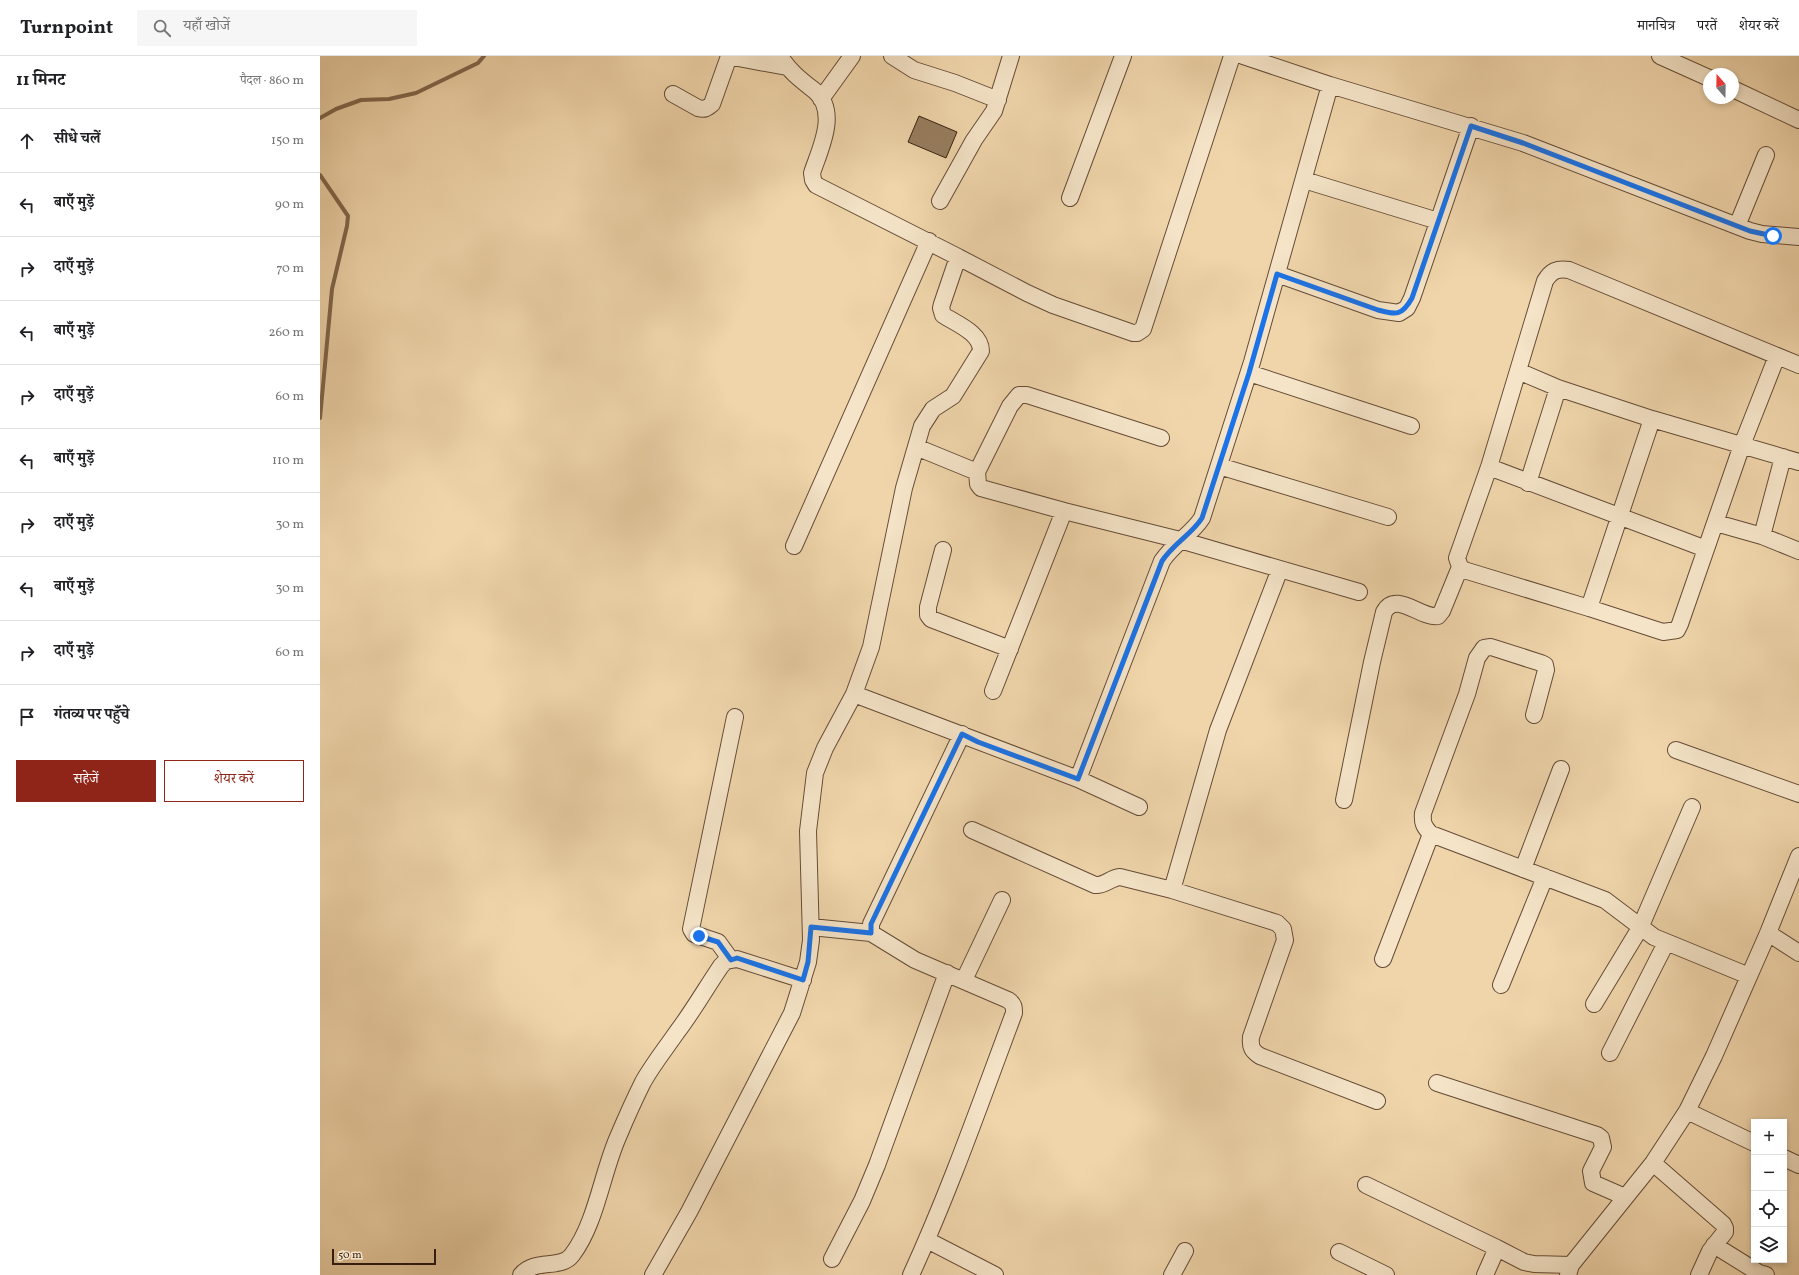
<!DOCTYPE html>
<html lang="hi">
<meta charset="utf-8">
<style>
:root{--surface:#fff;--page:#f6f6f6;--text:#202124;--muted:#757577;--line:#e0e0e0;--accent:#8f2418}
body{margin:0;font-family:Vollkorn,"Noto Serif Devanagari",serif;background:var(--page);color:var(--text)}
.controls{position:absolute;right:12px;bottom:12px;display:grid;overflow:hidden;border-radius:0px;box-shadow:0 2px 6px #0003}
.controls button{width:36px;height:36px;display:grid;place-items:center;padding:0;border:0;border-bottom:1px solid var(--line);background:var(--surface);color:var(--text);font:20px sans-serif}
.compass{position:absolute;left:1383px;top:12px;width:36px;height:36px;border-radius:50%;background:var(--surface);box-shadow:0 2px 6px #0003;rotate:340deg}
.scale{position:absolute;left:12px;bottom:10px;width:104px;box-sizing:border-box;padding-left:4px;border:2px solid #371f0f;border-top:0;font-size:11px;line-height:14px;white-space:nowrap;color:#371f0f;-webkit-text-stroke:3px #f5e4c8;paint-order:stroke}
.stop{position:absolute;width:12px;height:12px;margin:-9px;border:3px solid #1a73e8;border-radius:50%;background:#fff}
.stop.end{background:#1a73e8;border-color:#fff;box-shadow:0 1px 4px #0008}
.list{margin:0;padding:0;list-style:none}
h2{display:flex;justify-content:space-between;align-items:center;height:52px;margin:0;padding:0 16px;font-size:17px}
h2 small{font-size:13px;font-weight:400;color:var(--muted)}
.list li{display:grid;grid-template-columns:26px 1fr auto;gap:12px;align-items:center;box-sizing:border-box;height:64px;padding:0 16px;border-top:1px solid var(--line)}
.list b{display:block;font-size:15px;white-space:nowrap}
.list em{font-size:13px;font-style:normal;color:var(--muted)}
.actions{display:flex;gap:8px;padding:12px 16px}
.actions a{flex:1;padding:9px 0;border:1px solid var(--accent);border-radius:0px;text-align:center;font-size:14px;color:var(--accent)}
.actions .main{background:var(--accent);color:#fff}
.icon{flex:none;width:22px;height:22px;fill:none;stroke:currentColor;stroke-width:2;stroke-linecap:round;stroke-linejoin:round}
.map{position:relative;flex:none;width:1479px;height:1219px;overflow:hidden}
header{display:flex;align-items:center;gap:24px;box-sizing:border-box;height:56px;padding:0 20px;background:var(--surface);border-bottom:1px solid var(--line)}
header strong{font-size:19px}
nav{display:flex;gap:22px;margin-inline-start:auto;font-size:14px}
.search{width:280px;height:36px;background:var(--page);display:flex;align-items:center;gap:10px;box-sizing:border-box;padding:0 14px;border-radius:0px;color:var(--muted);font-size:15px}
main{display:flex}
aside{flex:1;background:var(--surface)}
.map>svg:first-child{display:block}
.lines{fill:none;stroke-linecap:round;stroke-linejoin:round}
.stream{stroke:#80674d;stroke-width:4}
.building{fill:#977e60;stroke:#371f0f}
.minor-casing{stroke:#654c36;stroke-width:18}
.minor{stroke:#f5e4c8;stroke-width:16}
.route{stroke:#1a73e8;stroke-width:5}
</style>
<header>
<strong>Turnpoint</strong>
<div class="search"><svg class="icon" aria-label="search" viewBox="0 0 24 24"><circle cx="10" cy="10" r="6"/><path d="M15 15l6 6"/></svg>यहाँ खोजें</div>
<nav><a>मानचित्र</a><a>परतें</a><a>शेयर करें</a></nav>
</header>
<main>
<aside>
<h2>11 मिनट<small>पैदल · 860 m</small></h2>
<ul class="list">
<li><svg class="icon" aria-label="ahead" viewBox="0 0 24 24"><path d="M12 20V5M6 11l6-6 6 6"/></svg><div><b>सीधे चलें</b></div><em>150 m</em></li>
<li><svg class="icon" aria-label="left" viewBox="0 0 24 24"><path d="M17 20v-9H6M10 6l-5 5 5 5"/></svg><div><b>बाएँ मुड़ें</b></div><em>90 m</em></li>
<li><svg class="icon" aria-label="right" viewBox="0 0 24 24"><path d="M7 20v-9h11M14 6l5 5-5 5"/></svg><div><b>दाएँ मुड़ें</b></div><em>70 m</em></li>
<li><svg class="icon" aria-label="left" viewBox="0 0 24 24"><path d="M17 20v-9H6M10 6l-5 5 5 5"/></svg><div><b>बाएँ मुड़ें</b></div><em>260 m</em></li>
<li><svg class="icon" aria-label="right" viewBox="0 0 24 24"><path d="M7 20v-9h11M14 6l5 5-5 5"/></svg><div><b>दाएँ मुड़ें</b></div><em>60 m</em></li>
<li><svg class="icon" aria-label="left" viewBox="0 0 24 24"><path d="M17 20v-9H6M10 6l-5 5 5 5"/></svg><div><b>बाएँ मुड़ें</b></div><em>110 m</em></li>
<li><svg class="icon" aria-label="right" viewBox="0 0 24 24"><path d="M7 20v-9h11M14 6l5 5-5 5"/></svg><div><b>दाएँ मुड़ें</b></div><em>30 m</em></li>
<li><svg class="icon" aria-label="left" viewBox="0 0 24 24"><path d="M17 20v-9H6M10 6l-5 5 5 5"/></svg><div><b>बाएँ मुड़ें</b></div><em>30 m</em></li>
<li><svg class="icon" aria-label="right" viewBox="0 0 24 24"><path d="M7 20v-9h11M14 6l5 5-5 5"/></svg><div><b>दाएँ मुड़ें</b></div><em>60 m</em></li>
<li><svg class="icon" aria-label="arrive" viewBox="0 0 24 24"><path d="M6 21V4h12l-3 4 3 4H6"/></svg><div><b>गंतव्य पर पहुँचे</b></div></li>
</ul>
<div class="actions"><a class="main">सहेजें</a><a>शेयर करें</a></div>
</aside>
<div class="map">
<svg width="1479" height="1219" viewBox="0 0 1479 1219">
<rect width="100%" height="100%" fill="#f0d5ab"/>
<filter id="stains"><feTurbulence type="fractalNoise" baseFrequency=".005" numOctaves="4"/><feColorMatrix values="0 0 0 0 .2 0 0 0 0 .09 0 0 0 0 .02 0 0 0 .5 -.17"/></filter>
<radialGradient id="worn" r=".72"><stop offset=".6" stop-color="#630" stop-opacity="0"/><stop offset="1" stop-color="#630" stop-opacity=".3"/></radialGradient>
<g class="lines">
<!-- stream -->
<path class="stream" d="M0 62 16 53 41 44 69 43 96 37 158 7 164 0
M0 119 28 160 27 170 12 233 0 362"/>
</g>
<!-- building -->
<path class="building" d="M599 60 637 76 626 102 588 86Z"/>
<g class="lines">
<!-- minor casing -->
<g class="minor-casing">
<path id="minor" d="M572 0 594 14 635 27 678 44
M923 0 1010 29
M1340 0 1389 22
M1413 33 1479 64
M353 38 378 52C385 54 387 52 392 48L408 3 413 1 467 11
M501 43 532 0
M984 124 1118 165
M750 142 803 0
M620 145 654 84 674 55 691 0
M1417 170 1446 99
M638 201 707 237 733 249 813 277H817L823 273 912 0
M957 218 1058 254 1079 257 1087 252 1092 242 1151 70
M1198 315 1238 332 1332 363 1269 552 1144 514 1140 511 1137 502 1169 411 1225 225C1231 215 1237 212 1249 214L1479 309
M929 317 1091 370
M1332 363 1479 406
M841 382 707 339H699L690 350 657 416 658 428 661 432 744 455 860 484 1039 536
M596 391 657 416
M899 410 1068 461
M1169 411 1386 493
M1208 427 1238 332
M1396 467 1442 480 1479 495
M1442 480 1463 401
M474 490 609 185
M623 494 608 551V559L611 563 690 593
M1269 552 1343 576 1357 574 1360 568 1422 389 1457 300
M673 635 744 455
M534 638 758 723 819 751
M1214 659 1226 614 1225 609 1221 607 1171 591 1164 592 1157 602 1147 638 1103 757C1102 767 1104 771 1111 778L1285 844 1334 881 1429 920
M1356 694 1479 738
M758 723 842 505C854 487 872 478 882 462L932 306 1010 29 1203 87 1430 175 1442 178 1479 181
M1024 744 1052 606 1064 556C1076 534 1101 563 1118 560L1122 555 1140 511
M652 774 775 829C785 830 790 822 800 821L852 834 898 674 960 513
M1203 813 1241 713
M852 834 957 867 963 873 965 884 931 981C930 991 932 995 940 1000L1057 1045
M491 871 551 877
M1448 877 1479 897
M1063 903 1111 778
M411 904 398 886 374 878 371 873 415 661
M644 924 682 844
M1181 929 1225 821
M1274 948 1320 872 1372 751
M1290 997 1346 887
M1117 1027 1277 1079 1281 1082 1283 1091 1271 1115 1273 1127 1305 1141
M1367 1055 1434 1087
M1464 1102 1479 1109
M1333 1107 1403 1168 1405 1172V1176L1390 1195 1379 1219
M1046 1129 1177 1192
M607 1184 675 1219
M1394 1189 1439 1217 1446 1219
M1019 1196 1066 1219
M512 1203 542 1145 557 1109 627 917
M201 1219C215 1202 241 1214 252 1199 276 1168 282 1117 298 1081 306 1062 314 1044 323 1026 333 1008 346 992 357 976 373 955 386 932 401 910L406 905 417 903 483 924
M333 1219 369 1156 472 957 488 906 491 884 488 775 495 717 505 692 534 638 551 591 584 432 602 370 613 353 633 340 661 295C661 277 637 268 623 259L621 252 622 248 638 201 496 129 493 124 492 117C500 93 519 56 495 35 481 24 469 15 460 0
M591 1219C630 1134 661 1045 694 957 694 951 694 948 688 944L595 904 551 877V868L642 678
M852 1219 865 1195
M1165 1219 1177 1192 1204 1206 1214 1208 1251 1209
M1248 1219 1251 1209 1333 1107 1367 1055 1394 1000 1448 877 1479 800"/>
</g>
<!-- minor -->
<use href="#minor" class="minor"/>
</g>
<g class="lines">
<!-- route -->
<path class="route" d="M379 880 398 886 411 904 417 902 483 924 488 906 491 871 551 877V868L642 678 658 686 758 723 842 505C854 487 872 478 882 462L929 317 957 218 1058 254C1076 259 1082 260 1092 242L1151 70 1203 87 1430 175 1453 180"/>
</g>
<rect width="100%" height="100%" filter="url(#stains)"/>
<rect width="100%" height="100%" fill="url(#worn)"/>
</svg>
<div class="controls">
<button>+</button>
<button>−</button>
<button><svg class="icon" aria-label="locate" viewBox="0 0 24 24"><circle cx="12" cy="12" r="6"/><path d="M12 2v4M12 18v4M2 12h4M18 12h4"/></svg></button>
<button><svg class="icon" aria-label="layers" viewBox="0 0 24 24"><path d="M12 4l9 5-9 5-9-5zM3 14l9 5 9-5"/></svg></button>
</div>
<svg class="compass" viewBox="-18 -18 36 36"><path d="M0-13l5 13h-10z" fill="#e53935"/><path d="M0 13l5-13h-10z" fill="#757577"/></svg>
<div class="scale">50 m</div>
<div class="stop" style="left:1453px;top:180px"></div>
<div class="stop end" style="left:379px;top:880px"></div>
</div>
</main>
